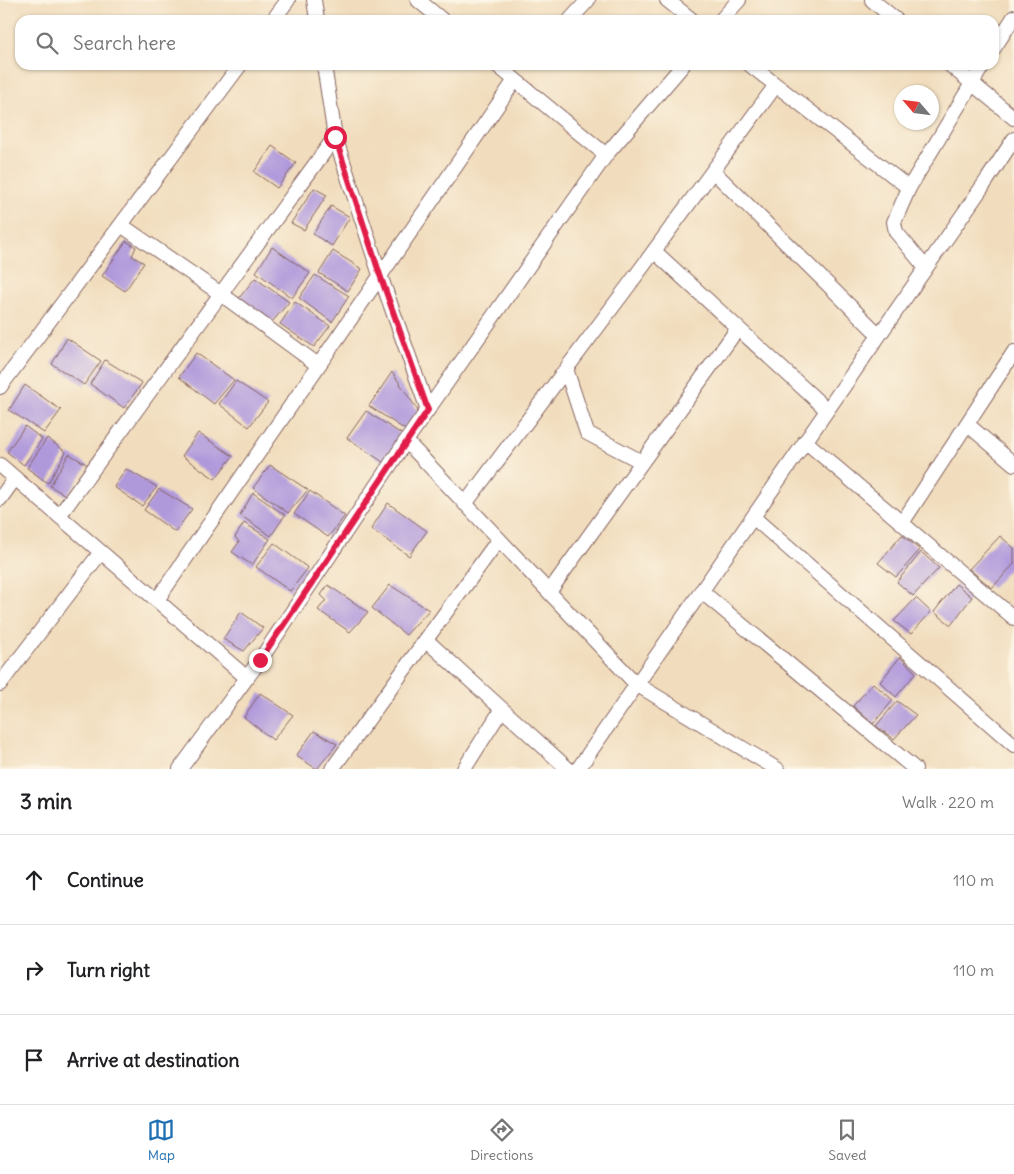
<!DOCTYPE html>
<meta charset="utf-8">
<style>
:root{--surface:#fff;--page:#f2f2f2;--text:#202124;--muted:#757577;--line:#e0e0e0;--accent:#1f6fb2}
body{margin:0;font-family:Delius,sans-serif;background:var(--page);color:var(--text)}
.compass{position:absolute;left:894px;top:85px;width:45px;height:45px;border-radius:50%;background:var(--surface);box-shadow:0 1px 4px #0004;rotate:298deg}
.stop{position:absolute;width:15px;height:15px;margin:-11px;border:4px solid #e11d48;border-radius:50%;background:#fff}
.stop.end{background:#e11d48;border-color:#fff;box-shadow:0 1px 5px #0008}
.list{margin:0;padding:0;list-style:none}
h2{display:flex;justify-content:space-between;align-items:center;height:65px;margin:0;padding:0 20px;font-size:21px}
h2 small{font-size:16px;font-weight:400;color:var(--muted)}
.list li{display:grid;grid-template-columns:32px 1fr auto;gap:15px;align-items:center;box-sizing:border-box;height:90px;padding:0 20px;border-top:1px solid var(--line)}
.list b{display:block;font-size:19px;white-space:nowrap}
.list em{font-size:16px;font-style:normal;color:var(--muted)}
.icon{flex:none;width:28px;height:28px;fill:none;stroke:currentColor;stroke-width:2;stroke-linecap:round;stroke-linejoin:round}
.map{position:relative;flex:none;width:1014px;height:769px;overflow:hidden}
.search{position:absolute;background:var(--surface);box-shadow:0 1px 4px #0004;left:15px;right:15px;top:15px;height:55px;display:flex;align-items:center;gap:12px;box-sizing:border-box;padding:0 18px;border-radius:15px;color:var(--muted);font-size:19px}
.sheet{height:335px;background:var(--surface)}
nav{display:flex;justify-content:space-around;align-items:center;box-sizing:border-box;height:70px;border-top:1px solid var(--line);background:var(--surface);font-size:14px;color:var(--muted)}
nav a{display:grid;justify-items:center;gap:2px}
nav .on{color:var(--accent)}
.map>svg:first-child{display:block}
.building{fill:#b099db}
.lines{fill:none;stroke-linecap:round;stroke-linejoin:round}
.minor-casing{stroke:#84625e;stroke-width:16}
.minor{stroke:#fff;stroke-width:14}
.route{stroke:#e11d48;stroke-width:6}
</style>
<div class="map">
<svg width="1014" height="769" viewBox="0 0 1014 769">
<rect width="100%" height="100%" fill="#fcf5e5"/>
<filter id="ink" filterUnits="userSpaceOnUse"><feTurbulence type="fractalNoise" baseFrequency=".02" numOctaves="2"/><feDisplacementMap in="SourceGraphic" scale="10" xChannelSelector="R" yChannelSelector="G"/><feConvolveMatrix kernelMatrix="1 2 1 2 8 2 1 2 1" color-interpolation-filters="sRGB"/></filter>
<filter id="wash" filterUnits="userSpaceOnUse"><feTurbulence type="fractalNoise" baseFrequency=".0096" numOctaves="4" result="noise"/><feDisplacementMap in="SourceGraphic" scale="20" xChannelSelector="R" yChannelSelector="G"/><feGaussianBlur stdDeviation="1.12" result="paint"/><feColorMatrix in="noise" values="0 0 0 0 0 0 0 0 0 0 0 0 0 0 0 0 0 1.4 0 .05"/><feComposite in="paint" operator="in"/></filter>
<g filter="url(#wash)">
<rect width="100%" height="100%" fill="#f1ddbd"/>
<g id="blocks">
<!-- building -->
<path class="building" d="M272 146 296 163 277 188 254 172Z
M314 188 327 195 304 230 291 223Z
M331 206 350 217 332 246 313 234Z
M126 241 136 247 132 256 144 263 125 291 102 276Z
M272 247 310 273 292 298 256 272Z
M333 251 362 269 348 291 319 273Z
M315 275 349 296 332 322 299 298Z
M255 278 289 302 272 322 239 298Z
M295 302 330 326 314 347 280 324Z
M67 338 101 361 84 385 52 364Z
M196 353 234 380 214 404 179 377Z
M105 360 142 383 124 408 90 384Z
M392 372 419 412 407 431 369 406Z
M236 381 268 402 249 427 219 404Z
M25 385 61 410 44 433 9 410Z
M366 411 403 435 386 464 347 438Z
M25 426 42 439 24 465 7 452Z
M198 433 233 456 215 479 182 456Z
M47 438 66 452 48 483 27 468Z
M69 454 88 465 67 496 50 486Z
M270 465 308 490 288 513 253 488Z
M126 469 157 487 142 506 114 487Z
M159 489 192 509 175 532 144 510Z
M310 491 345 516 328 537 294 514Z
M253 493 285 515 271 536 240 515Z
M388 503 427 531 409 556 371 529Z
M244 523 270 539 252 565 232 552 239 542 235 537Z
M902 535 920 550 896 577 878 563Z
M1000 536 1014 548V564L992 588 969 569Z
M274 543 308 568 290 591 256 567Z
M921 552 939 568 913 596 897 582Z
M956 584 972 597 951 625 934 612Z
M328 585 368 612 350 632 318 610 326 600 321 595Z
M390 585 429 610 406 635 372 608Z
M916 598 931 612 911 634 894 621Z
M241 612 263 628 244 651 223 639Z
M900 657 916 673 896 697 880 682Z
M873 683 893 700 873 724 853 706Z
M260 693 293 715 273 740 244 717Z
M897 701 916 715 894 739 876 726Z
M314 731 337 744 317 769 296 756Z"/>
</g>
</g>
<g filter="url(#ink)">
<use href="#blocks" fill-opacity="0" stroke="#84625e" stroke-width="1"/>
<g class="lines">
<!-- minor casing -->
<g class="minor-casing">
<path id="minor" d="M314 0 317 20
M418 0 442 20
M667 0 692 20
M872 0 896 20
M273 20 288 0
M570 20 588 0
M721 20 739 0
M994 48 1014 17
M324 65 335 137 380 275 428 410
M497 65 606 155
M950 65 1014 118
M776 85 909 188
M713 171 879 335
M121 225 221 294 318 365
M654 251 827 410
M926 268 896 232 894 222 909 188 983 65
M566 369 587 433 642 462
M0 387 240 65
M967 424 1014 464
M406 441 636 684 777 769
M805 441 1014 618
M0 465 247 678
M0 499 15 478
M465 504 629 285 776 85 750 65
M59 516 335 137
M753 517 1014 745
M902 523 1014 352
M701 591 915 769
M549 592 738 328
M157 600 515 80
M426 640 568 769
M0 684 101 552
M180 769 260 660 406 441 606 155 683 65
M332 769 499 539
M464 769 502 709
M578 769 987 180 1014 139"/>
</g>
<!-- minor -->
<use href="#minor" class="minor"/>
</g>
</g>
<g class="lines" filter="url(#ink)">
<!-- route -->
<path class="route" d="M260 660 428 410 380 275 335 137"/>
</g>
</svg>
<svg class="compass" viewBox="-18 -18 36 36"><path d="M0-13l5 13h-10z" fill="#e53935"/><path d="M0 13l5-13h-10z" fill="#757577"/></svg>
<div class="stop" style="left:335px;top:137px"></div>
<div class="stop end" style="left:260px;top:660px"></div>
<div class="search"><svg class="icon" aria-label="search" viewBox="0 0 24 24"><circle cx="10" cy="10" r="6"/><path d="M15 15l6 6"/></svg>Search here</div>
</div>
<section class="sheet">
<h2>3 min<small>Walk · 220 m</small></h2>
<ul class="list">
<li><svg class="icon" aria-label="ahead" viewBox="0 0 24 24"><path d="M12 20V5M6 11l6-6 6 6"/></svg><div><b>Continue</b></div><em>110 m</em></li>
<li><svg class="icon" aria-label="right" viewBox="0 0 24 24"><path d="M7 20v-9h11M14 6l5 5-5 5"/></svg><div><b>Turn right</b></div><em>110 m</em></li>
<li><svg class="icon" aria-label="arrive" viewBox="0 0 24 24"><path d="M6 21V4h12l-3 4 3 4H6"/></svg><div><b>Arrive at destination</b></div></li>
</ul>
</section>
<nav>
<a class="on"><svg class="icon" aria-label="map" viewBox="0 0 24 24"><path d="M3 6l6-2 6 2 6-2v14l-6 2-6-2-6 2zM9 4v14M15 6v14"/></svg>Map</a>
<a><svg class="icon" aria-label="directions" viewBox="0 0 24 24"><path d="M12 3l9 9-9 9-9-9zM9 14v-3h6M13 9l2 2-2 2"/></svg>Directions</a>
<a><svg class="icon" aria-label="saved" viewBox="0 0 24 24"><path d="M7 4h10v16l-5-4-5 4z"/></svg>Saved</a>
</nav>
